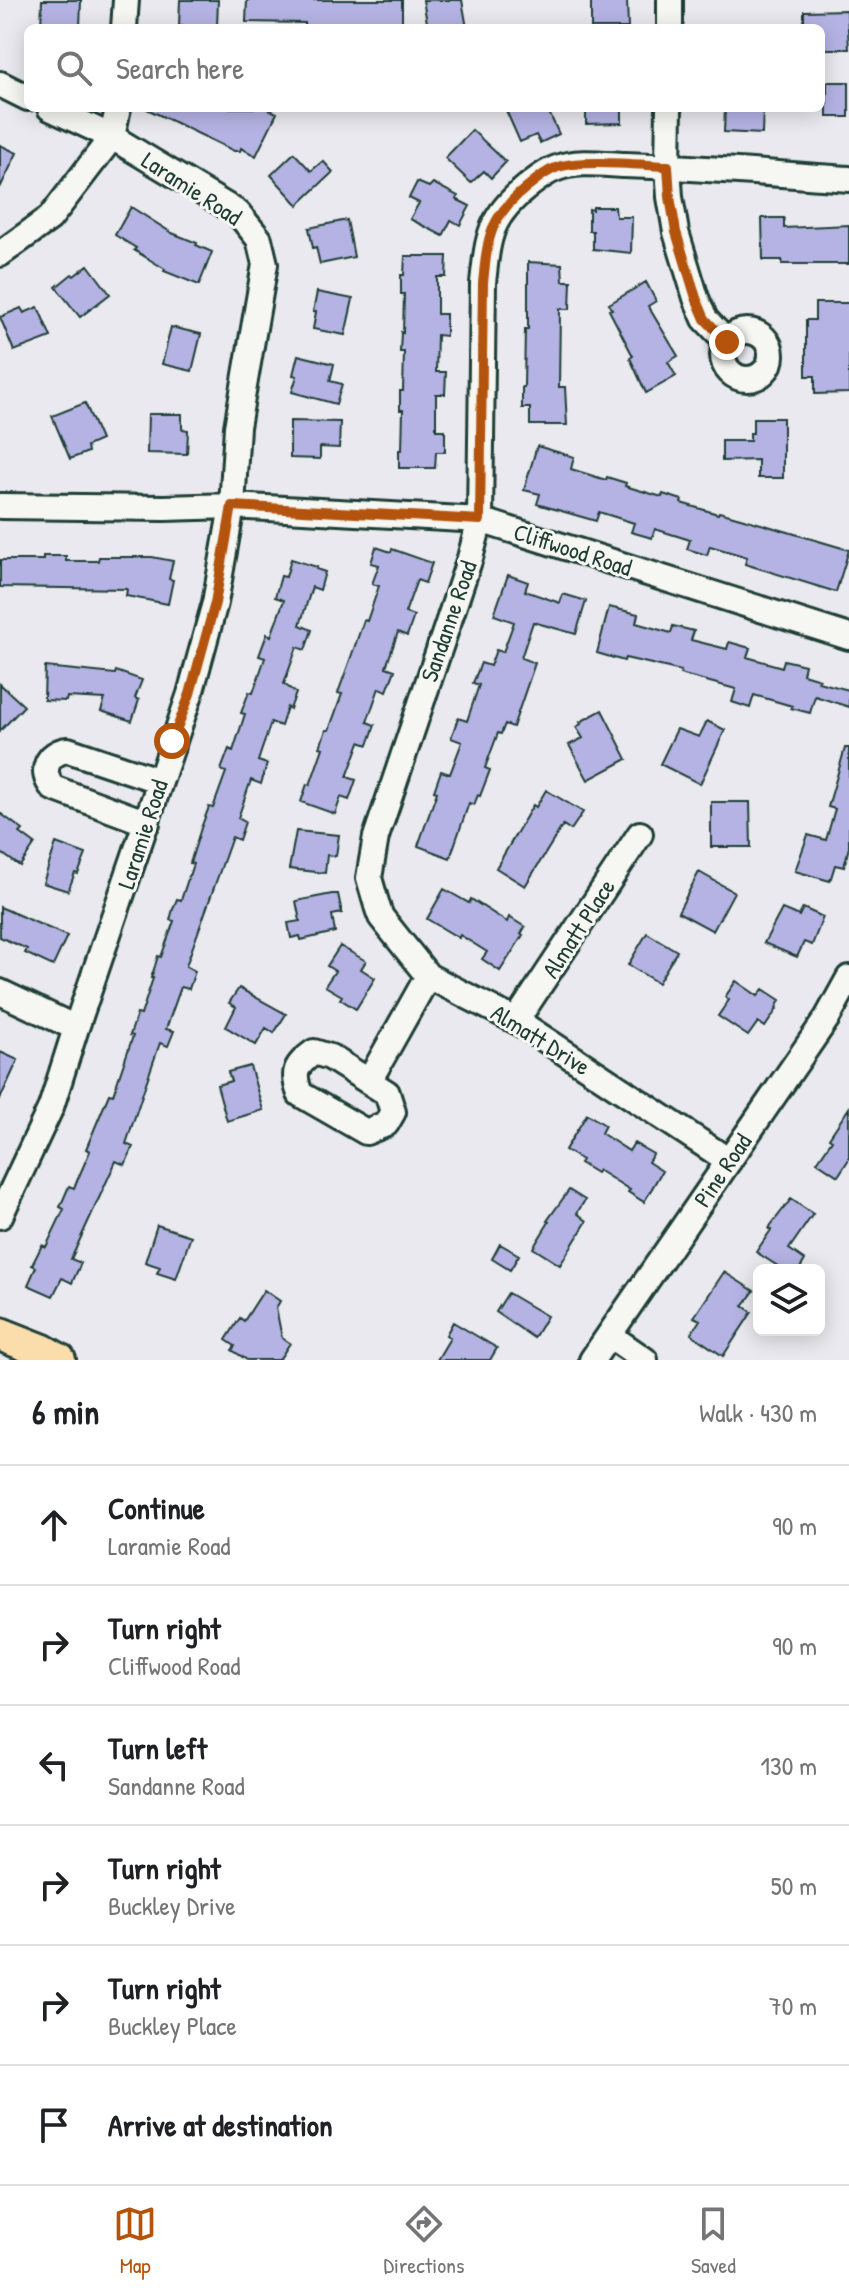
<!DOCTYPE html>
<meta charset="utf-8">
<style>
:root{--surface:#fff;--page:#f6f6f6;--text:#202124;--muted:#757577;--line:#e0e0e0;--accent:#b45309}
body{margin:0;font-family:"Patrick Hand",sans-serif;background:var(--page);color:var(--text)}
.controls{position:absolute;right:24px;bottom:24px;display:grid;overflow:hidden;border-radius:12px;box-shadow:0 4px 20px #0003}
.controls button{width:72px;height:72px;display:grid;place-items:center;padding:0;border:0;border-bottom:2px solid var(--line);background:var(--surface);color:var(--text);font:40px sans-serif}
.stop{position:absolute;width:24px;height:24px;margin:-18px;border:6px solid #b45309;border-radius:50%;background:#fff}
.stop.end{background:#b45309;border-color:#fff;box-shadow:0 2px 8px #0008}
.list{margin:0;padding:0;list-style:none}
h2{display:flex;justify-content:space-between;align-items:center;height:104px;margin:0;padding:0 32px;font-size:34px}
h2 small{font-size:26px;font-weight:400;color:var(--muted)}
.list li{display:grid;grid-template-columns:52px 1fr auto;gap:24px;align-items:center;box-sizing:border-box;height:120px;padding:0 32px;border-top:2px solid var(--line)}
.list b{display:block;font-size:30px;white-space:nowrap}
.list p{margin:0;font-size:26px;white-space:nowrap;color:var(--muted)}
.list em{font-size:26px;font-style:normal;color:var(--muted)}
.icon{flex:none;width:44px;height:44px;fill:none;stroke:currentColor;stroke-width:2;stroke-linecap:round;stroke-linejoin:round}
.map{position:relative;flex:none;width:849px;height:1360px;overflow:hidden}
.search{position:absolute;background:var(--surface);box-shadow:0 4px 20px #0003;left:24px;right:24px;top:24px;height:88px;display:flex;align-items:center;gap:20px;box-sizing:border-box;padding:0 28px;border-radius:12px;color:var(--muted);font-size:30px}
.sheet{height:824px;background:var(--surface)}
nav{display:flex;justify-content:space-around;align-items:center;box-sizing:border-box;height:112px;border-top:2px solid var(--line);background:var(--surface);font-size:22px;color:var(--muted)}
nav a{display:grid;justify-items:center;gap:4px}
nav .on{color:var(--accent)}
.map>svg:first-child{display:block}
.building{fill:#b4b3e4;stroke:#1f3d34;stroke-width:2}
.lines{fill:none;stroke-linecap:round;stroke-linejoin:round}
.minor-casing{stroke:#1f3d34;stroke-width:30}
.major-casing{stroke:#1f3d34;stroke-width:38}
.minor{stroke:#f6f6f2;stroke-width:24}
.major{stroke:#fbddab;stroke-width:32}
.route{stroke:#b45309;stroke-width:10}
.labels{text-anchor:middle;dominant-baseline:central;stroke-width:6;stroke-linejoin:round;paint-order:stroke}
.street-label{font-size:24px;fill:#1f3d34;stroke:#f6f6f2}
</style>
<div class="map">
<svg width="849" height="1360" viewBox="0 0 849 1360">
<rect width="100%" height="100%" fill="#e9e9ef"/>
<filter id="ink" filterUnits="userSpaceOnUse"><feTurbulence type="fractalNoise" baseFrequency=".0125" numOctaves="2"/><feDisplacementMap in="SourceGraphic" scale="16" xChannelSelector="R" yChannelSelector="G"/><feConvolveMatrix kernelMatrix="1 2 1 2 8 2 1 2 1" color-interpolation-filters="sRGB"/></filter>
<g filter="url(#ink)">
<!-- building -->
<path class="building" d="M42 0H81L80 28H41Z
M180 0H218L217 27 179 26Z
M247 0H402V28H305V23L246 22Z
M423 0H462L467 28H428Z
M591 0H627L628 28H591Z
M847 10 849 49H821V28H804V11Z
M827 82H849V117H827Z
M145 108H266L277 113 256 156 241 148 240 151H234Z
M505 108H547L559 134 540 143 536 135 520 142Z
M586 108H622V123L586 124Z
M725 108H763L762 134 724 132Z
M472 130 506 162 491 178 484 171 471 183 445 158Z
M0 145 17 153 0 188Z
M294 153 311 171 323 161 333 172 298 205 271 175Z
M417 182 429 187 433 183 458 196 456 199 470 206 460 225 451 220 443 236 410 219 419 203 409 198Z
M131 207 172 233 197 243 196 245 212 252 199 285 164 271 165 269 134 250 136 248 115 235Z
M593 207H615L616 217H632L631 253 593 249V231H589V209L593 210Z
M762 218H784V228L849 225V264H782V260H763Z
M347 220 354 257 320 264 316 247 313 248 309 228Z
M405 256H447L446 277H437V314H446V336L437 335 436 372H446L445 394H436V430H445V452H436L435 468H399V450H402L403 410H400V391H403L404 352H400L401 332 403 333 404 294H401V275H404Z
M528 262 562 264 563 281H571L570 309H560L559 387H565L567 425H530V408H522V387H524L525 329H528Z
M88 265 110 294 80 317 56 287 72 274 74 276Z
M646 282 656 301 648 306 678 356 668 362 676 376 646 393 630 358 633 356 609 310 612 309 609 304Z
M317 292 353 299 345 335 313 329 316 312H313Z
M815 303H849V393L815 394V376H806V320H815Z
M38 307 51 337 14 351 0 317 21 308 24 313Z
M171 327 201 334 192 371 162 364Z
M298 355 334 364 330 381 342 384 336 404 292 392 297 376 293 375Z
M85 403 101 440 87 446 88 452 70 459 52 416Z
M148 414H182V429L188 430 187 454 147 453Z
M753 418H783V478H758V460L722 461V441H750V433H753Z
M290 421 340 422 339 448 320 447V459L290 458Z
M537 446 574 457 571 469 606 480 607 477 626 483 625 486 662 497 663 494 682 500 681 503 718 514 719 512 744 519 849 550 836 592 745 564 747 557 710 546 707 555 687 549 690 540 655 529 652 538 631 532 634 523 599 512 596 521 537 504 540 494 524 490Z
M376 547 391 552 392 549 432 563 425 583 417 580 405 613 414 616 407 636 398 632 386 667 395 670 387 691 379 688 367 722 375 725 368 745 360 742 347 777 356 780 349 800 341 797 335 814 301 802 307 784 310 785 323 748 320 747 326 730H329L342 694 338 693 351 657 364 620 367 621 379 586 372 584 379 565 371 563Z
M43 556H66V561H98L99 557H152L173 561 169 579 173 580 168 604 126 596 127 589 0 587V560H43Z
M291 559 317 567 316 569 325 572 320 590 312 587 300 625 312 630 305 650 297 647 284 684 296 693 290 709 287 707 281 726 271 722 258 761 267 764 261 784 251 780 238 818 245 822 239 840 232 837 186 966 195 971 189 989 181 987 166 1029 174 1031 168 1046 160 1043 145 1086 126 1144 133 1147 125 1165 116 1161 71 1259 81 1263 72 1283 62 1278 53 1296 28 1285 36 1267 32 1265 42 1245 46 1247 64 1209 60 1207 69 1186 74 1188 90 1151 86 1149 109 1094 113 1095 133 1036 130 1035 137 1014 141 1015 153 978H151L155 966 158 956 161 957 174 921 170 920 173 909 177 899 181 900 193 864 190 863 201 828 209 807 213 808 226 772 221 770 229 749 233 751 245 714 241 713 249 692 253 693 265 658 259 656 267 634 271 636 284 600 275 597 281 576 286 577Z
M508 575 528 582 525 591 560 603 563 594 586 601 576 634 533 622 521 658 535 663 513 727 505 724 501 734 498 733 485 768 490 770 480 796 478 795 474 805 469 803 450 858 418 846 437 792 434 791 441 771 450 774 462 742 451 738 458 718 467 721 479 685 473 683 481 663 490 666 496 650 503 652 514 622 494 615Z
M609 607 638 614 636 623 671 633 673 626 694 631 691 640 727 649 729 642 750 648 747 657 782 667 784 660 805 665 803 674 820 679 818 682 849 690V707L815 696 810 713 791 708 792 706 754 695 750 708 732 702 736 689 680 674 681 671 643 662 625 658 624 661 597 653Z
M45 667 115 674 116 671 142 680 135 698 139 700 132 721 101 711 105 699 67 697 66 701 44 700Z
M0 684 24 706 0 731Z
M602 710 627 759 588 780 569 745 583 738 576 727 581 724 580 722Z
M707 721 725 730 700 784 660 764 677 729 699 737Z
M845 748H849V847L844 867 835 865 830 881 795 871 808 835 826 840 835 809 828 807Z
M546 790 583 812 571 830 563 825 525 886 496 868 533 805 536 807Z
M711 802H750L751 847H711Z
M0 813 23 830 20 833 35 844 20 866 0 852Z
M296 831 339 835 336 856 327 855 325 873 289 869Z
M56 843 86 854 78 874 75 873 68 891 43 883Z
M699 872 734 892 713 931 678 912Z
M444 889 469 903 471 899 507 922 509 917 525 927 521 934 523 935 500 971 482 959 487 952 460 935 459 938 427 919Z
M332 894H338L342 913 332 915 335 932 301 940 300 936 291 938 288 923 300 921 296 901Z
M0 907 67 936 53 966 25 953 27 949 0 937Z
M803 908 823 917 812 945 804 942 797 957 764 943 782 909 799 916Z
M647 933 677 951 658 983 628 965Z
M340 946 366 961 361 969 375 978 356 1009 340 999 342 996 325 986 335 971 327 966Z
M736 981 758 996 763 989 780 1000 776 1008 777 1009 765 1027 758 1022 748 1036 718 1016 729 1000 725 997Z
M239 988 286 1014 274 1033 266 1028 256 1045 226 1027 236 1007 229 1003Z
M0 1052 18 1060 0 1099Z
M250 1066 263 1110 227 1121 217 1085 231 1081 228 1072Z
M849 1108V1159L838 1176 817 1162 832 1140 829 1138Z
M587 1114 605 1125 601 1133 629 1151 634 1143 653 1154 648 1162 662 1171 644 1202 628 1192 630 1190 598 1170 596 1173 580 1163 582 1160 565 1150Z
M569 1190 585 1200 577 1213 587 1221 560 1265 533 1248 549 1222 547 1221Z
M791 1199 813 1214 789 1249 805 1260 799 1270H784L756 1252 771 1230 769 1229 771 1225Z
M157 1225 191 1236 176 1279 157 1273 160 1267 145 1262Z
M500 1244 519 1255 510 1270 492 1259Z
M724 1272 754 1291 743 1306 752 1312 723 1356 691 1334 700 1320 694 1317Z
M264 1290 280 1301 276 1308 282 1338 290 1343 279 1360H247L232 1350 235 1346 226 1340 240 1318 244 1321Z
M508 1293 547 1316 534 1338 496 1312Z
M453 1322 497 1348 490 1360H437L450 1338 446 1335Z"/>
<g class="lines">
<!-- minor casing -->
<g class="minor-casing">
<path id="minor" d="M124 28 126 0
M670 28V0
M0 84 28 98
M669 108 668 166 670 197 676 232 696 298 705 319 727 342
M0 254 50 218 112 137 118 108
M723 355a24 24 0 1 1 48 0a24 24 0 1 1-48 0Z
M0 506 164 508 232 506 480 520 849 637
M147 823 53 788C39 772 47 752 68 750L160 781
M0 992 76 1028
M516 1021 640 834
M314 1052 330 1057 387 1093 393 1112 386 1124 366 1132 300 1094C292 1072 295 1066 314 1052Z
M369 1081 428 976
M729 1161 520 1023 428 976 381 917 378 909 369 878 376 837 470 558 480 520 483 283C488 237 489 217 527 187 536 180 545 172 557 168 577 160 603 164 624 165 699 167 774 174 849 179
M0 1216 51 1107 76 1028 190 694 208 628 215 603 232 506 237 427 265 264 259 239 238 213 112 137 50 108
M609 1335 645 1360
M592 1360 827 1018 849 978"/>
</g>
<!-- major casing -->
<g class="major-casing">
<path id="major" d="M0 1334 43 1351 59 1360"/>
</g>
<!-- minor -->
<use href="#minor" class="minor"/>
<!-- major -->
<use href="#major" class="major"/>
</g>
</g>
<g class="lines" filter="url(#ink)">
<!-- route -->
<path class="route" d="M172 741 190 694 215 603 232 506 480 520 483 283C488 235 489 218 527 187 537 179 546 171 558 167 581 159 641 165 668 166L670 197 676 232 696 298 705 319 727 342"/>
</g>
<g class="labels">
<!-- street labels -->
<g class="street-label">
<text transform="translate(192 188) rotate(33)">Laramie Road</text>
<text transform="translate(573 549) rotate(18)">Cliffwood Road</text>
<text transform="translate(448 621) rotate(-71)">Sandanne Road</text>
<text transform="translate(142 834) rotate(-72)">Laramie Road</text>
<text transform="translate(578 928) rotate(-57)">Almatt Place</text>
<text transform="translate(541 1039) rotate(32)">Almatt Drive</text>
<text transform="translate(722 1170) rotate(-56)">Pine Road</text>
</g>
</g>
</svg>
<div class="controls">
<button><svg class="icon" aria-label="layers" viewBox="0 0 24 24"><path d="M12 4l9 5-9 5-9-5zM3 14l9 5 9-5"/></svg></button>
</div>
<div class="stop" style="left:172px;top:741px"></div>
<div class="stop end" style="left:727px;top:342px"></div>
<div class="search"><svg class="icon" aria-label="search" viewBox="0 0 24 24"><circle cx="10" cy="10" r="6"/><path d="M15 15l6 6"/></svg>Search here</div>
</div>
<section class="sheet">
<h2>6 min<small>Walk · 430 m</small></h2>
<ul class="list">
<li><svg class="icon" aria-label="ahead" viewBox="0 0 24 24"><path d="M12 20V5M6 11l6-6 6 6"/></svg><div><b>Continue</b><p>Laramie Road</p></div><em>90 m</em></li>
<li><svg class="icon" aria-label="right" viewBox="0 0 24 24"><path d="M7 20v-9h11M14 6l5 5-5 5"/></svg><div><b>Turn right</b><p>Cliffwood Road</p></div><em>90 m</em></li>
<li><svg class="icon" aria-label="left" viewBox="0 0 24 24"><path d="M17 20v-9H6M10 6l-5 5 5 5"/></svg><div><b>Turn left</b><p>Sandanne Road</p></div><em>130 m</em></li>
<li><svg class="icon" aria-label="right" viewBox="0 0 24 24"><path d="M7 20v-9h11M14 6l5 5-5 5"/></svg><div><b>Turn right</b><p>Buckley Drive</p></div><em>50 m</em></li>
<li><svg class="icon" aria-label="right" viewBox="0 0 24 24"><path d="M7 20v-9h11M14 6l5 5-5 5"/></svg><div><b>Turn right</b><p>Buckley Place</p></div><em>70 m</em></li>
<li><svg class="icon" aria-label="arrive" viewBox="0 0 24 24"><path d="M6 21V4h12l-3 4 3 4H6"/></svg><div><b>Arrive at destination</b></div></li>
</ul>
</section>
<nav>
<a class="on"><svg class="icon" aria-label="map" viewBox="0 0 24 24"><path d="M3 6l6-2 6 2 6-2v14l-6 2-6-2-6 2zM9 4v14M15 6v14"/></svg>Map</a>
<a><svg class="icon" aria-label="directions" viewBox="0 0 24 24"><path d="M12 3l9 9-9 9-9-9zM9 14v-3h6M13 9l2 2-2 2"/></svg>Directions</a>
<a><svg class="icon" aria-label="saved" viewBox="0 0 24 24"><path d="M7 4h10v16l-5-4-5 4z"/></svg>Saved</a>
</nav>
